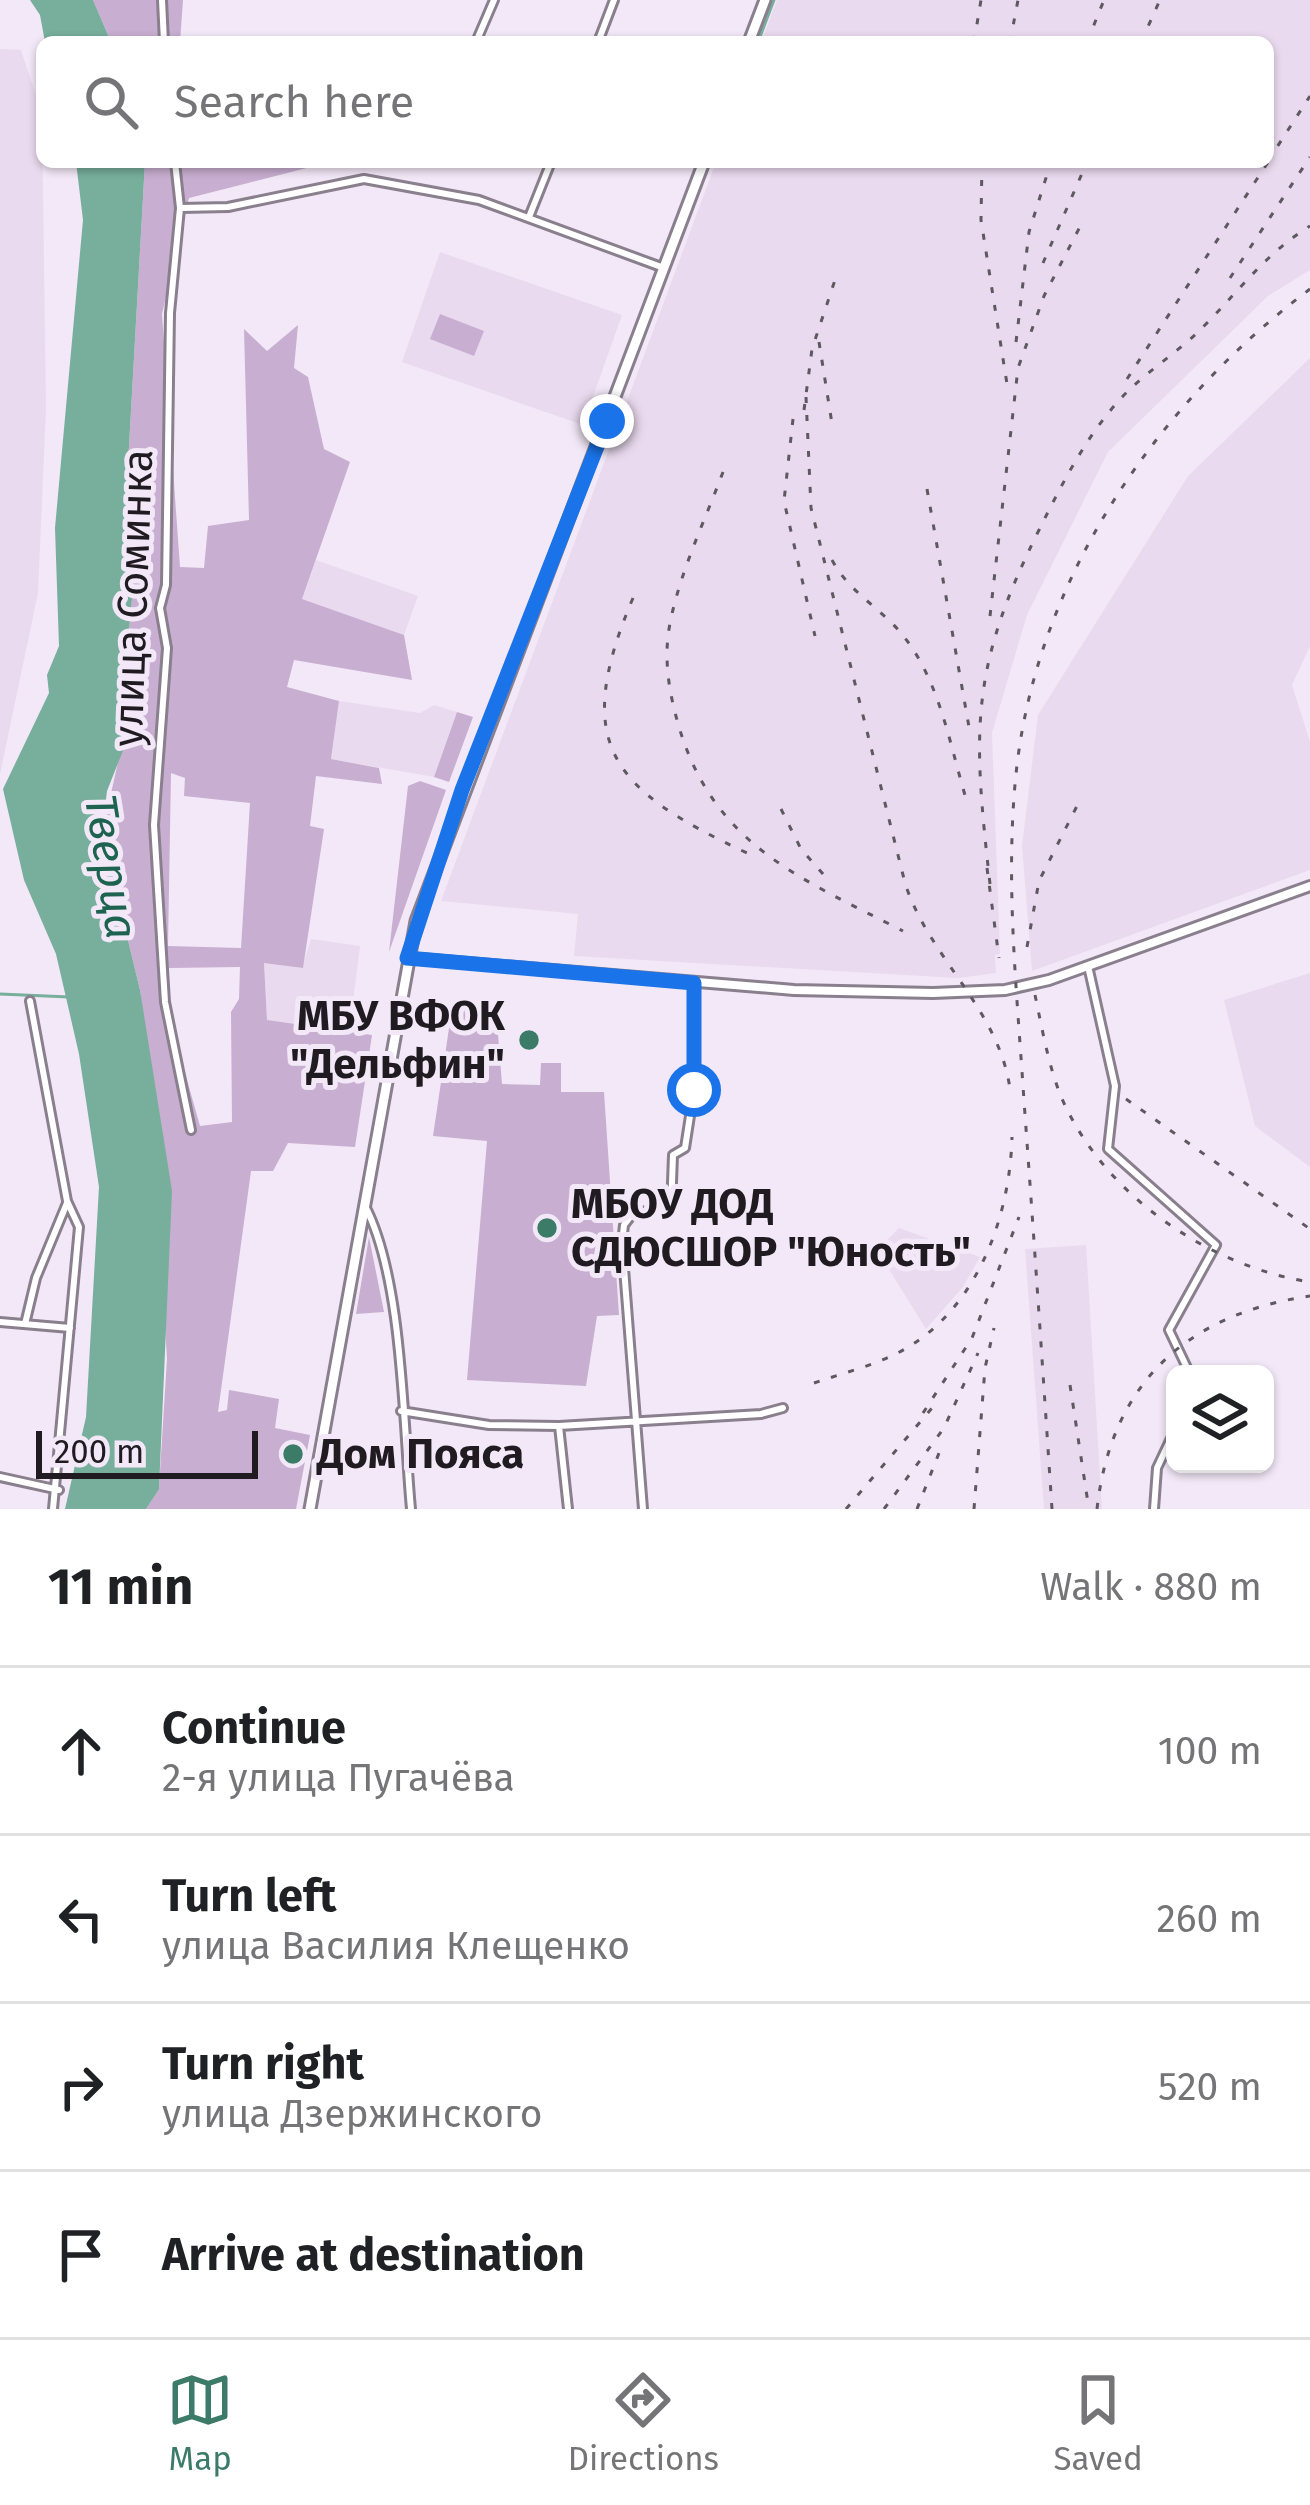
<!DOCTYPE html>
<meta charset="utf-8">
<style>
:root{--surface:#fff;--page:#f6f6f6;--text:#202124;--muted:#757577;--line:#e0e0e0;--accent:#3c7b68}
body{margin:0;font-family:"Fira Sans",sans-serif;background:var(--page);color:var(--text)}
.controls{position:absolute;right:36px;bottom:36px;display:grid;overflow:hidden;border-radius:18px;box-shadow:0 3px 9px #0004}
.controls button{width:108px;height:108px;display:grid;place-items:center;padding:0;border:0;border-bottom:3px solid var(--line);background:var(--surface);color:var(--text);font:60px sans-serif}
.scale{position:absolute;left:36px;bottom:30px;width:222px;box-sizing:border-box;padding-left:12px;border:6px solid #1f1b21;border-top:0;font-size:33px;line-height:42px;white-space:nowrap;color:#1f1b21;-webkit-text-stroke:9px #f3e8f7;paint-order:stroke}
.stop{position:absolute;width:36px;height:36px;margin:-27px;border:9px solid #1a73e8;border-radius:50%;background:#fff}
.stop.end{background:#1a73e8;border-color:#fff;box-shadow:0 3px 12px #0008}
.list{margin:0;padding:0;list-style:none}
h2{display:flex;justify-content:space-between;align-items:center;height:156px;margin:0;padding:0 48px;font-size:51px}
h2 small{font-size:39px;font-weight:400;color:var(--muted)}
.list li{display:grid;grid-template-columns:78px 1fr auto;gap:36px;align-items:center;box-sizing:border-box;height:168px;padding:0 48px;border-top:3px solid var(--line)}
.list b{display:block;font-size:45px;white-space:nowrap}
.list p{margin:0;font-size:39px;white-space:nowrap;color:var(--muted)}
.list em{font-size:39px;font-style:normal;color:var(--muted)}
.icon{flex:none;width:66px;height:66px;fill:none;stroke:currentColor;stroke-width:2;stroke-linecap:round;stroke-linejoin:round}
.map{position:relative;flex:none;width:1310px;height:1509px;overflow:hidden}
.search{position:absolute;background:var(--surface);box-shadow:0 3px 9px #0004;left:36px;right:36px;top:36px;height:132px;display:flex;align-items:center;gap:30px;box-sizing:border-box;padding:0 42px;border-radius:18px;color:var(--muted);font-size:45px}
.sheet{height:828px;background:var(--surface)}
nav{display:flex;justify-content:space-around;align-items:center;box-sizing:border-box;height:168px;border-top:3px solid var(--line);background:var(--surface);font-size:33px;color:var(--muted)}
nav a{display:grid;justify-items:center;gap:6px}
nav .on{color:var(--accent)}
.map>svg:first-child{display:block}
.built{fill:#eadaef}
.green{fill:#c8aed1;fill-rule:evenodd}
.water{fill:#77ae9c}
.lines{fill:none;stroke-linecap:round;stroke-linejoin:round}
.stream{stroke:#77ae9c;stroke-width:3}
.minor-casing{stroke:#897f8d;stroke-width:12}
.tertiary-casing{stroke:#897f8d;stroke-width:14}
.secondary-casing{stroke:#897f8d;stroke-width:15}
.minor{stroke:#fff;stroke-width:6}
.tertiary{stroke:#fff;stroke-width:8}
.secondary{stroke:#fff;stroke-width:9}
.rail{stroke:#5e5861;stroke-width:3;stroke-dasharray:6 12;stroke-linecap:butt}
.route{stroke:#1a73e8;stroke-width:15}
.poi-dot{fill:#3c7b68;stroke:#f3e8f7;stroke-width:4.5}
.labels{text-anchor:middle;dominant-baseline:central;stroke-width:10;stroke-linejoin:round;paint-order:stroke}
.street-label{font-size:42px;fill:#1f1b21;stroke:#f3e8f7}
.poi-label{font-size:42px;font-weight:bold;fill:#1f1b21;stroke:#f3e8f7;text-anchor:start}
.water-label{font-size:45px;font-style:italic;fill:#1d6350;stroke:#f3e8f7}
</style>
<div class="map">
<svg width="1310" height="1509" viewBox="0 0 1310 1509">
<rect width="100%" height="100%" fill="#f3e8f7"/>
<!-- built -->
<path class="built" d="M777 0H1310V270L1268 296 1108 452 1027 615 992 733 1000 954 995 955 996 973 958 978 574 956 578 914 441 901 716 162H1268V42H761Z
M0 49 21 50 42 113 46 409 38 593 0 774Z
M440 252 622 315 583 425 402 362Z
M1310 358V646L1292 685 1310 742V870L1032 971 1022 846 1038 715 1188 476Z
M316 560 418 596 404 635 302 599Z
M339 701 420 713 434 705 457 712 434 777 331 759Z
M311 939 360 946 349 1034 267 1020 264 962 302 968Z
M1310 973V1167L1255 1126 1224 1000Z
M899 1228 980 1257 963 1287 926 1329 877 1250Z
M1086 1245 1102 1509H1044L1025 1249Z"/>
<!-- green -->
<path class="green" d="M93 0H183L180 42H111Z
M145 162H330L189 198 162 314 180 567 204 568 208 526 249 520 244 329 267 351 298 325 294 368 308 377 324 449 350 462 302 599 404 635 412 680 294 660 287 687 339 701 331 759 379 768 382 784 316 776 310 826 324 829 303 968 264 963 267 1020 372 1035 355 1147 288 1143 273 1171H251L218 1412 227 1410 229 1390 279 1399 275 1428 310 1435 296 1509H146L159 1488 167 1359 152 1089 140 990 102 833 126 727 123 694 133 588 128 464ZM171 773 185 778 184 796 250 803 241 948 168 946ZM240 967 239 999 231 1012 232 1122 200 1126 165 1002 169 968Z
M440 314 484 331 474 356 430 339Z
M457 712 473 717 449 782 434 777Z
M420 781 446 790 389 952 408 786Z
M452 1008 496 1009 502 1084 540 1085 541 1063H561V1092H604L619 1315 597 1316 586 1386 467 1380 487 1141 433 1136Z
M369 1237 384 1312 356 1314Z"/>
<!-- water -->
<path class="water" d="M30 0H93L111 42H45L40 15Z
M76 162H145L128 464 133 588 123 694 126 743 107 791 102 833 140 990 172 1191 159 1489 146 1509H65L86 1417 99 1187 79 1054 56 954 24 880 3 789 49 693 47 675 59 646 55 528 83 220Z"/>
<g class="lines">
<!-- stream -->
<path class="stream" d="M758 42 774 0
M0 994 69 997"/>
<!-- minor casing -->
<g class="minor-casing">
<path id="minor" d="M162 0 164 42
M476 42 494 0
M598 42 614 0
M175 162 180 208 170 313 166 585 160 608 167 648 154 825 165 1002 191 1130
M181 208 228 207 364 179 479 200 664 268
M529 217 551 162
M1088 966 1115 1086 1108 1149 1216 1245 1169 1330 1190 1374
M30 1001 67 1201 79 1227 53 1509
M365 1206C403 1279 403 1424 411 1509
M0 1322 70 1328
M25 1324 36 1278 67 1203
M401 1411 489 1425 559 1426 761 1414 783 1408
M559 1426 568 1509
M0 1477 59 1490
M643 1509 622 1243 624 1225 634 1212 671 1210 673 1155 685 1148 694 1090V983
M1154 1509 1157 1468 1175 1430"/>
</g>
<!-- tertiary casing -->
<g class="tertiary-casing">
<path id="tertiary" d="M408 958 794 990 933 993 1005 990 1049 980 1310 886"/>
</g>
<!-- secondary casing -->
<g class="secondary-casing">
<path id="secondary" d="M749 42 765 0
M310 1509 416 921 704 162"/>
</g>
<!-- minor -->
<use href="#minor" class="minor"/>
<!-- tertiary -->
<use href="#tertiary" class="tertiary"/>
<!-- secondary -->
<use href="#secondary" class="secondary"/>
<!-- rail -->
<path class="rail" d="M974 42 981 0
M1010 42 1018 0
M1087 42 1104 0
M1141 42 1160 0
M1268 161 1310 96
M982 162 981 220 1007 384
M1043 263 1087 162
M1230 278 1310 157
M819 342 833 430
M1016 342 1029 232 1051 162
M1127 379 1268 162
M806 397 811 508 905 883C929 958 999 1009 1010 1089
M804 410 812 349 836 277
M793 419 784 501 815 636
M723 472C704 523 678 576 669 629 664 660 669 691 677 720 711 844 798 877 903 931
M927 489 969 727
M832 560C849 592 878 606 901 633 941 681 950 748 968 805
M633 598C570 746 613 790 747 853
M990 616 1018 368 1044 296 1084 219
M781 809 801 849 831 883
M987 868 999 958
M990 884C973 732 969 670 1039 530 1061 486 1083 442 1115 405 1141 374 1176 355 1204 326 1240 290 1266 253 1310 226
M1027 947 1039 881 1079 802
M1035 995C1042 1028 1048 1063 1060 1094 1101 1193 1207 1266 1310 1282
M1126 1099 1310 1229
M814 1383C846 1372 881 1364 910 1346 979 1303 1010 1215 1012 1137
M1070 1385 1088 1503
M923 1413 972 1338 1019 1217
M846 1509 938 1401
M884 1509 944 1428 978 1353
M917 1509 941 1448
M974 1509 985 1368 994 1328
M1052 1509C1043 1373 1034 1237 1024 1101 1017 992 1005 882 1016 774 1036 579 1157 404 1310 289
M1097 1509C1111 1383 1187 1314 1310 1296"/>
</g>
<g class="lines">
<!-- route -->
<path class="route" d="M607 421 462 790 407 958 694 983V1090"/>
</g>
<!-- markers -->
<g class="poi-dot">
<circle cx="529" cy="1040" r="12"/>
<circle cx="547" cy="1228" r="12"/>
<circle cx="293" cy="1454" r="12"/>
</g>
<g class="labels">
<!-- street labels -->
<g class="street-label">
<text transform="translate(133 598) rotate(-88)">улица Соминка</text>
</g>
<!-- poi labels -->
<g class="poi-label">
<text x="505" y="1016" text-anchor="end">МБУ ВФОК<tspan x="505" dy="48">"Дельфин"</tspan></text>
<text x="571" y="1204">МБОУ ДОД<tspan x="571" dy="48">СДЮСШОР "Юность"</tspan></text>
<text x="317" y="1454">Дом Пояса</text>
</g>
<!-- water labels -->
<g class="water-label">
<text transform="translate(111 867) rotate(81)">Тверца</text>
</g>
</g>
</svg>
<div class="controls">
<button><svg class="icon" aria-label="layers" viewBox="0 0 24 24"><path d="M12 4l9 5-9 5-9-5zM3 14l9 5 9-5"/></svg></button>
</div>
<div class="scale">200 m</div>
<div class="stop" style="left:694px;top:1090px"></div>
<div class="stop end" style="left:607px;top:421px"></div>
<div class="search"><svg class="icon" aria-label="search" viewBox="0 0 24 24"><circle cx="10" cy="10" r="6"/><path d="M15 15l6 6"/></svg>Search here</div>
</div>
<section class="sheet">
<h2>11 min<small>Walk · 880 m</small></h2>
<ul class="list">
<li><svg class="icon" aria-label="ahead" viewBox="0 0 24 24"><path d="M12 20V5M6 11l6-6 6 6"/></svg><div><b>Continue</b><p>2-я улица Пугачёва</p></div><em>100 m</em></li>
<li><svg class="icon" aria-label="left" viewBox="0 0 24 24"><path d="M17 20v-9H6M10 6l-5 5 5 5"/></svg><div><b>Turn left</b><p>улица Василия Клещенко</p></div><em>260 m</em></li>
<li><svg class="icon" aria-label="right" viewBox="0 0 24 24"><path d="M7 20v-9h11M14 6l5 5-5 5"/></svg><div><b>Turn right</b><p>улица Дзержинского</p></div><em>520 m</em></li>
<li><svg class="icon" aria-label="arrive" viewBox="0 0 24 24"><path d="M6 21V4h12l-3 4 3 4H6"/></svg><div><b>Arrive at destination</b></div></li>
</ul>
</section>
<nav>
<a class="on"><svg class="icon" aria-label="map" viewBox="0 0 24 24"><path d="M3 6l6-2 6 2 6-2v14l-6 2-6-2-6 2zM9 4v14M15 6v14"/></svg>Map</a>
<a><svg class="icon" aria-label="directions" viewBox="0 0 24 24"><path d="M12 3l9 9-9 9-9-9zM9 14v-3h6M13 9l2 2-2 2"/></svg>Directions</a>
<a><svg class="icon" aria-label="saved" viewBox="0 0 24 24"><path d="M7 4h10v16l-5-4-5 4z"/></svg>Saved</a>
</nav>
